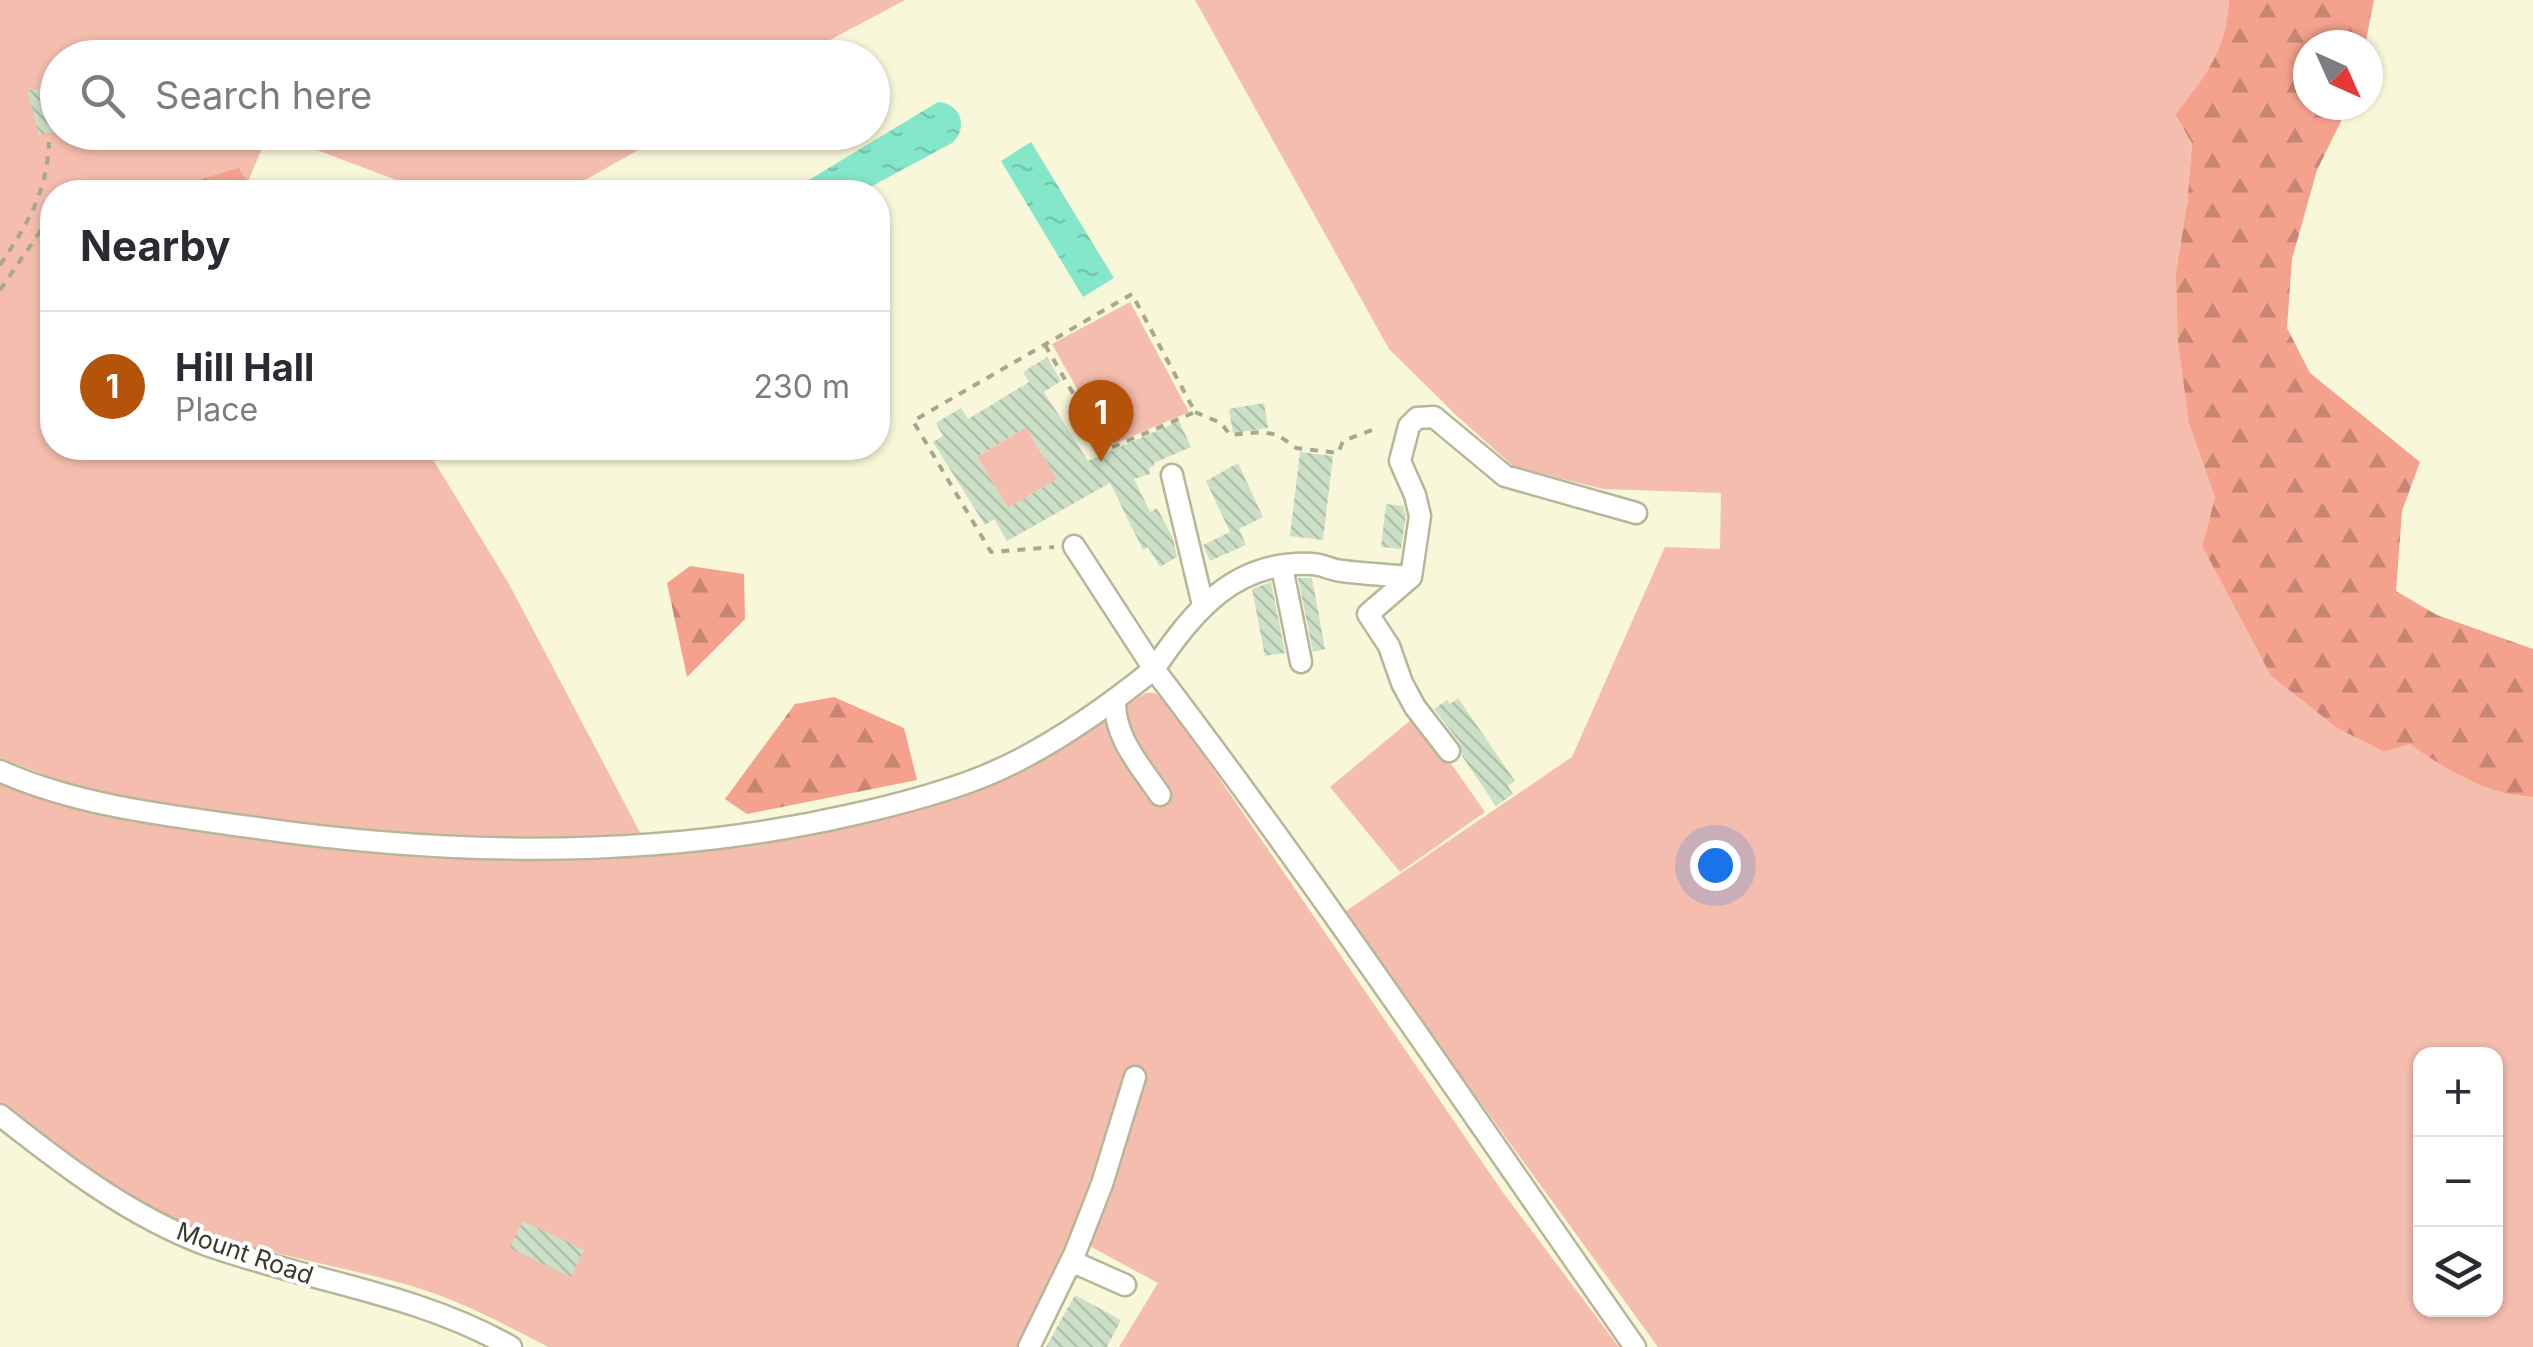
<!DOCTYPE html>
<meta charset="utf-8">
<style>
:root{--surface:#fff;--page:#f7f7f7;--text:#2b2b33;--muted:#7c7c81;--line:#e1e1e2;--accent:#b45309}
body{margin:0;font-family:Inter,sans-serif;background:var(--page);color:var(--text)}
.controls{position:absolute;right:30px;bottom:30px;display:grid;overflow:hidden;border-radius:20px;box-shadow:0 2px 8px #0004}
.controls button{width:90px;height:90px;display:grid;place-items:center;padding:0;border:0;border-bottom:2px solid var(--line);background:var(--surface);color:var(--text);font:50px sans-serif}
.compass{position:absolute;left:2293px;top:30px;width:90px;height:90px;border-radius:50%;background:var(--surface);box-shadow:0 2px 8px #0004;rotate:135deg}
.you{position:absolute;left:1715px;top:865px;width:35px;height:35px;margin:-25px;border:8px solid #fff;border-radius:50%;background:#1a73e8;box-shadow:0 0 0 15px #1a73e833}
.badge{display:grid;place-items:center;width:65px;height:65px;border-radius:50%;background:var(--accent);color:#fff;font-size:32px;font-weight:700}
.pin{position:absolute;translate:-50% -82px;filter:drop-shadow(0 2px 5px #0008)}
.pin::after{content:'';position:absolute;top:52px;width:35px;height:30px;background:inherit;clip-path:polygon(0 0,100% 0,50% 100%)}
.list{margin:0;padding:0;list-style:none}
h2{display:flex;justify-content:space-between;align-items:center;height:130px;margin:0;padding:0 40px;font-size:42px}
h2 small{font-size:32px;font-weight:400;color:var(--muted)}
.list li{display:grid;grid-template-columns:65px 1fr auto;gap:30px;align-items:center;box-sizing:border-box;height:150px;padding:0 40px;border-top:2px solid var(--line)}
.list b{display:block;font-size:38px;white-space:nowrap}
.list p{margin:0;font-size:32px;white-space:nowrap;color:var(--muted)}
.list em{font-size:32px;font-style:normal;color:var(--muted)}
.icon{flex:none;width:55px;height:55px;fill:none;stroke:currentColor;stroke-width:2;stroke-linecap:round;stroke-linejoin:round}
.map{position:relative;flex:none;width:2533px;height:1347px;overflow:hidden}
.search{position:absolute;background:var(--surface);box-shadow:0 2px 8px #0004;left:40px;top:40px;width:850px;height:110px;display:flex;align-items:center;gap:25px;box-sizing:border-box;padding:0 35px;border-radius:55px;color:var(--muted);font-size:38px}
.panel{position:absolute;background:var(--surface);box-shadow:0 2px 8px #0004;left:40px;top:180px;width:850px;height:280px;border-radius:40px}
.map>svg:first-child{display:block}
.green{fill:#f4bdae;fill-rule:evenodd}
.forest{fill:url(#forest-firs)}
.water{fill:url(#water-ripples)}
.building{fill:url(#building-back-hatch);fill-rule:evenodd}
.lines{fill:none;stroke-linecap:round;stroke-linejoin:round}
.minor-casing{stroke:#b8b699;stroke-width:25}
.path{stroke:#a7a68f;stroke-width:4;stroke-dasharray:8 8;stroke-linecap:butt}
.minor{stroke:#fff;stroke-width:20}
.labels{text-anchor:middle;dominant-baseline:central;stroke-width:8;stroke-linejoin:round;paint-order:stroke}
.street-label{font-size:25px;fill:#3b3a2e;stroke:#fff}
</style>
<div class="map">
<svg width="2533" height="1347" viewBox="0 0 2533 1347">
<defs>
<pattern id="forest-firs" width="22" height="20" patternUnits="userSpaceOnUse" patternTransform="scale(2.5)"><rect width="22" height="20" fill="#f4a28d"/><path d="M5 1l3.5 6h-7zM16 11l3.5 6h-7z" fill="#c78574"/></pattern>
<pattern id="water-ripples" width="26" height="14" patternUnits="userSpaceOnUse" patternTransform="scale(2.5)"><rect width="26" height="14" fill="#84e7ca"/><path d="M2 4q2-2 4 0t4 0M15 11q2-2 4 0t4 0" fill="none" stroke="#73c7ae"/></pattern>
<pattern id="building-back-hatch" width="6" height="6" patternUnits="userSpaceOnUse" patternTransform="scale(2.5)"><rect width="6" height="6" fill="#cce0c7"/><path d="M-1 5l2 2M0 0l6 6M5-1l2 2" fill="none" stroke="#b0c1ab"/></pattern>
</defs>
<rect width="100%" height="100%" fill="#f9f7d9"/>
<!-- green -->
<path class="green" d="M0 0H905L798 57 58 58V132L268 133 244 192H52V448H426L509 584 643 838C521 841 398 840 277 823 224 816 171 805 118 796L104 797 0 758Z
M1195 0H2229C2226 51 2206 76 2175 116L2192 142 2187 205 2189 423 2215 498 2202 546 2271 676 2337 728 2384 752 2410 743C2447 770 2486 795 2533 797V1347H1658L1343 913 1572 757 1665 547 1720 549 1721 493 1603 489 1514 467 1456 415 1389 349ZM2420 1054H2496V1310H2420Z
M272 133H668L564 192H428Z
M1130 302 1189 412 1109 446 1052 344Z
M1026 427 1057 479 1008 508 977 457Z
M1146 693H1155L1167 702 1504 1194 1619 1347H1119L1158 1283 1073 1237 1019 1347H548C501 1322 453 1297 401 1283 317 1260 230 1249 151 1210 100 1184 43 1142 0 1105V780L112 815 299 843 565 859 689 852 786 837 1047 753Z
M1417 715 1485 812 1400 872 1330 787Z"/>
<!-- forest -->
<path class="forest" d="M2229 0H2374L2365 45H2308V105H2349L2317 170 2292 259 2287 328 2310 373 2420 462 2402 511 2396 591 2437 615 2533 649V797C2486 795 2447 770 2410 744L2384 752 2337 728 2271 676 2202 546 2215 498 2189 423 2178 342 2176 274 2187 205 2192 143 2175 115C2206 76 2226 51 2229 0Z
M239 168 248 184 245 192H182L185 184Z
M690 566 744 574 745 619 687 677 667 583Z
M834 697 904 728 917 780 747 814 725 799 795 704Z"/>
<!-- water -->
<path class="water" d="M938 102C961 104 969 127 952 143L861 192H789Z
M1031 142 1114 278 1083 297 1001 161Z"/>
<!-- building -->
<path class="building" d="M58 84V131L39 135 28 91Z
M1047 357 1061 381 1044 392 1088 461 1179 421 1191 447 1154 463V466L1149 468 1150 474 1134 479 1150 512 1157 508 1173 538 1177 557 1160 567 1148 547 1143 550 1110 483 1007 541 994 519 985 525 933 442 943 436 936 423 961 408 968 419 1029 382 1023 372ZM1026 427 1057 479 1008 508 977 457Z
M1264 403 1268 428 1233 433 1229 409Z
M1300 452 1333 456 1323 540 1290 536Z
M1238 463 1263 517 1239 529 1246 545 1210 561 1203 545 1230 532 1206 481Z
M1386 504 1403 506 1406 515 1401 549 1381 547Z
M1298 578H1312L1325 649 1313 652Z
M1271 582 1285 653 1265 656 1252 589Z
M1458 698 1515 781 1508 786 1513 794 1496 806 1462 756 1460 743 1434 709 1447 700 1450 704Z
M523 1221 584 1250 571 1277 510 1248Z
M1075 1295 1121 1320 1107 1347H1046Z"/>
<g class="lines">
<!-- minor casing -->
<g class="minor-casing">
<path id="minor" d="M1172 475 1203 605
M1282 567 1301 662
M1411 577C1388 575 1364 574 1342 571 1331 570 1322 564 1312 564 1234 560 1193 612 1154 669 1322 890 1476 1120 1635 1347
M1115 700C1114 738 1140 765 1160 795
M1449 751 1415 707 1402 683 1389 646 1368 614 1411 577 1420 516 1415 495 1400 461 1409 426 1417 418 1434 417 1505 476 1636 513
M0 771C79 806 165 815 250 827 449 856 654 860 851 815 896 805 939 794 982 777 1044 752 1102 711 1154 669L1074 546
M0 1115C63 1165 131 1217 207 1245 308 1281 417 1293 511 1347
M1071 1261 1125 1285
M1029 1347 1075 1253 1102 1184 1135 1077"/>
</g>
<!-- path -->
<path class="path" d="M73 192 80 187 103 181
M0 265C28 223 47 193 49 142
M0 290 52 214
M1045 345 1106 450 1195 412 1132 294 913 421 991 552 1054 547
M1195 412 1221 423 1230 435 1262 432 1278 435 1296 448 1338 453 1343 441 1372 430"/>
<!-- minor -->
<use href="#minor" class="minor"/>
</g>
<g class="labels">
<!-- street labels -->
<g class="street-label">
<text transform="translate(245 1253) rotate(19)">Mount Road</text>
</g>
</g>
</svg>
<div class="controls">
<button>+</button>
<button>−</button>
<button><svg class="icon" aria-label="layers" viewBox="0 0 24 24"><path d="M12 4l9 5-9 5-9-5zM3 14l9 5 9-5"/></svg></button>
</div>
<svg class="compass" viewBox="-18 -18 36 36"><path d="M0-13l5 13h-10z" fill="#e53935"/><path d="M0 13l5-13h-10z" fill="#7c7c81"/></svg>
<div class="you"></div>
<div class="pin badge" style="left:1101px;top:462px">1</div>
<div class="search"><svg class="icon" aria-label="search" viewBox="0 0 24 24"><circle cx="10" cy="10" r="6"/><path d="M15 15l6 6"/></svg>Search here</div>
<section class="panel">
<h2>Nearby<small></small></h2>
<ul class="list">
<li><span class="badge">1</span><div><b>Hill Hall</b><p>Place</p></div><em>230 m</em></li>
</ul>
</section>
</div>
